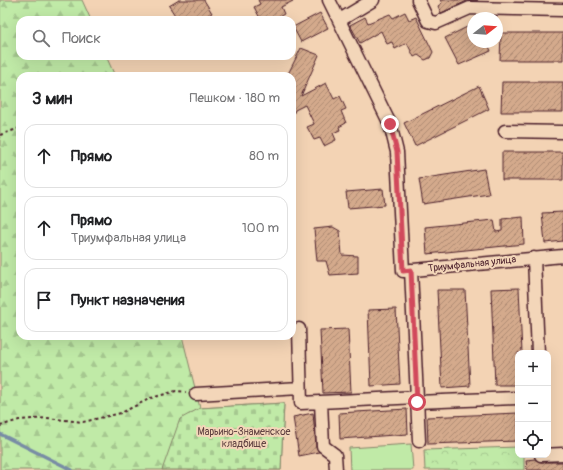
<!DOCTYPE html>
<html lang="ru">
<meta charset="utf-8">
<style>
:root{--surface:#fff;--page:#f2f2f2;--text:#202124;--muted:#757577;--line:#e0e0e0}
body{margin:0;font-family:Pangolin,sans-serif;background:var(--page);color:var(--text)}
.controls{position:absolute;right:12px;bottom:12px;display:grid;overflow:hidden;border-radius:8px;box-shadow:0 4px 16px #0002}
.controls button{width:36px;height:36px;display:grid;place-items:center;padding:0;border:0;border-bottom:1px solid var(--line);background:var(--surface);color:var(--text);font:20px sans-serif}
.compass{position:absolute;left:467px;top:12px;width:36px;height:36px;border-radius:50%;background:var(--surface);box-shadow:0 4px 16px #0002;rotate:73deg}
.stop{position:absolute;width:12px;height:12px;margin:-9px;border:3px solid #d1495b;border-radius:50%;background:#fff}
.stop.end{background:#d1495b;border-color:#fff;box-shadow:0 1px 4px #0008}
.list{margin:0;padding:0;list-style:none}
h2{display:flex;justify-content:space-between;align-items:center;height:52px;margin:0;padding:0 16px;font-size:17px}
h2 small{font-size:13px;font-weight:400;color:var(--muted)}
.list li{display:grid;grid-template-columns:26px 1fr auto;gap:12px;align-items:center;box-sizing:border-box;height:64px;margin:0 8px 8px;padding:0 8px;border:1px solid var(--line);border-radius:12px}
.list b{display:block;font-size:15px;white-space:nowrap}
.list p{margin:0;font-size:13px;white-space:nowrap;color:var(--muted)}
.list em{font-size:13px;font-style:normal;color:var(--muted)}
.icon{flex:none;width:22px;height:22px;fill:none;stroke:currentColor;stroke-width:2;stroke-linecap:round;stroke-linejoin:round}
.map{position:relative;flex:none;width:563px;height:470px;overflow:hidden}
.search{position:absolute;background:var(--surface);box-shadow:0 4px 16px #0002;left:16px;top:16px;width:280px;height:44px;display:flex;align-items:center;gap:10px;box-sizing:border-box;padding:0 14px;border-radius:12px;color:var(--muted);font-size:15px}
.panel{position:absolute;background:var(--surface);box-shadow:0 4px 16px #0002;left:16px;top:72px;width:280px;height:268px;border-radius:12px}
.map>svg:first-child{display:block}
.green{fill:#c0eaa7;stroke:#858469}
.forest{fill:url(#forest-firs);stroke:#858469}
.cemetery{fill:url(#cemetery-stones);stroke:#858469}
.park{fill:url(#park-crowns);stroke:#858469}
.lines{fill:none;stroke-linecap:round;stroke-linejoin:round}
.stream{stroke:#788ca5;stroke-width:3.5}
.building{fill:url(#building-hatch);stroke:#4a1f2b}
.minor-casing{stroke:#4a1f2b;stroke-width:15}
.path{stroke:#4a1f2b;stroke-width:2;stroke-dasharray:3 3;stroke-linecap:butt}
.minor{stroke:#f3d6b9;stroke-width:12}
.route{stroke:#d1495b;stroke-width:5}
.labels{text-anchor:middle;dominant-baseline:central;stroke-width:4;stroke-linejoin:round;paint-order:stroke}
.street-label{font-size:10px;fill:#4a1f2b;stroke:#f3d6b9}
.park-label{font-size:10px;fill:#5c3d3e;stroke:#f3d6b9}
</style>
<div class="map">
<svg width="563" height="470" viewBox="0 0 563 470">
<defs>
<pattern id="forest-firs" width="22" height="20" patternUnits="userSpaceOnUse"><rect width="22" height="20" fill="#c0eaa7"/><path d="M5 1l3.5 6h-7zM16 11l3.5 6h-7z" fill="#a6c890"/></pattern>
<pattern id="cemetery-stones" width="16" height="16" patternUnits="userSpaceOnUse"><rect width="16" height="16" fill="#c0eaa7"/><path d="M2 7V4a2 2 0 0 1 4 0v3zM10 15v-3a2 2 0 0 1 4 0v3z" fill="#a6c890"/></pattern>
<pattern id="park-crowns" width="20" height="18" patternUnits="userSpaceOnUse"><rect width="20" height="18" fill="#c0eaa7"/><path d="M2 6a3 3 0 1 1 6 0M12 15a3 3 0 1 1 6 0" fill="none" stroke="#a6c890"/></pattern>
<pattern id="building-hatch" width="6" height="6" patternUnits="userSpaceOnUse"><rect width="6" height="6" fill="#d4aa8c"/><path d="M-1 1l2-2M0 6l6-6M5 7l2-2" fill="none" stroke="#ae8a73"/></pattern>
</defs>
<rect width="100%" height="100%" fill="#f3d3b4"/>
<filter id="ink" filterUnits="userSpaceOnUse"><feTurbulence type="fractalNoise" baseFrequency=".025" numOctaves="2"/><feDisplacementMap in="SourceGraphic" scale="8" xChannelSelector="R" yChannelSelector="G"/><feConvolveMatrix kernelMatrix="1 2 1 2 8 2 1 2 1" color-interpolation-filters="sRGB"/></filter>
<g filter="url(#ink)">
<!-- green -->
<path class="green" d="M411 444 413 470H350L349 448Z"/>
<!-- forest -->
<path class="forest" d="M0 0H82L91 20H20V56H106L115 76H20V336H182L200 408 284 403 281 470H0Z"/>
<!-- cemetery -->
<path class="cemetery" d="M284 403 281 470H162L180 419 200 408Z"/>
<!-- park -->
<path class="park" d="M518 447V455H524V470H425L424 450Z"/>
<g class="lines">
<!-- stream -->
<path class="stream" d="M0 434 72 470"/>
</g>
<!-- building -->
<path class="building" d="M179 0H204L212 13 201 20H178L169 6Z
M258 0H295L281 7 284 14 273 20H261L254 7 260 4Z
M440 0H478L467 1 441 13 438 6 442 3Z
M405 12 409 20 416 17 433 52 430 58 425 60 418 55 414 57 407 43 395 49 392 42 387 44 381 31 360 43 350 25 365 17 368 23 390 14 393 18Z
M320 13 328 28 301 42 293 27Z
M473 24V42H487L491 51 459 65 445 38Z
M501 33H563V60H500Z
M301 48 319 55 301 96 326 83 334 99 340 96 346 109 341 111 346 123 339 127 340 130 333 133 336 140 324 146 320 138 314 140 307 127 314 124 305 105 295 110 292 117V76H287Z
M502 82H563V112H501Z
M479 86 489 109 415 146 404 123Z
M502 152H563V180H502Z
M484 169 489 194 423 204 419 179Z
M383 189 385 205 348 208 346 192Z
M563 212V241L545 243 542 213Z
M523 217 524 244 427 254 425 227 494 220 496 232 502 231V219Z
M333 227 340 231 342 255 358 256V273L330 275 326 261H317L314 229Z
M519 288 522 353H518V385H495L491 289Z
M437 290H465L470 386 442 388Z
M396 309 400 384 371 386 368 310Z
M348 329 351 392 323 393 320 330Z
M407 409 408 434 340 439 339 413Z
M313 413 316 446 319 452 299 456 293 417Z
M518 413V441L428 444 427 417Z
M535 459 541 462H563V470H527L526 460Z"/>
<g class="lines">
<!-- minor casing -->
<g class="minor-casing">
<path id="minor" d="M329 0 390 124 397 152 403 271 563 256
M418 0 428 21 436 23 470 8 563 10
M340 20 373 0
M505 131 563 132
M534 258 538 353
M411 270 419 441
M299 329 301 403 417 397
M196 394 300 388
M321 402 323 446 335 455 336 470
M417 402 518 398
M541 455 563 454"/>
</g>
<!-- path -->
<path class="path" d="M110 76 114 73
M0 135 20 128
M0 426 19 420 47 418 83 422 121 413 151 398 176 391 186 392"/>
<!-- minor -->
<use href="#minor" class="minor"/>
</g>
</g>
<g class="lines" filter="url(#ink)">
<!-- route -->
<path class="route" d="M390 124 397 152 403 271 411 270 417 402"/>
</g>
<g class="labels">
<!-- street labels -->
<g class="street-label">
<text transform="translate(472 264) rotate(-6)">Триумфальная улица</text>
</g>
<!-- park labels -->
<g class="park-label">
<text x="244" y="432">Марьино-Знаменское<tspan x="244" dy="12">кладбище</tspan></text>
</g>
</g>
</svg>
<div class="controls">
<button>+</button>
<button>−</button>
<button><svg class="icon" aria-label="locate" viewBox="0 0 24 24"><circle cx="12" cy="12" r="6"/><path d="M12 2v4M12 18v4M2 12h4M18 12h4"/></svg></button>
</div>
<svg class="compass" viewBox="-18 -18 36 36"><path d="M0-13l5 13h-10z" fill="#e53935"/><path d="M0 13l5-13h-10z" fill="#757577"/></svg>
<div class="stop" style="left:417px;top:402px"></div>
<div class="stop end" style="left:390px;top:124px"></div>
<div class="search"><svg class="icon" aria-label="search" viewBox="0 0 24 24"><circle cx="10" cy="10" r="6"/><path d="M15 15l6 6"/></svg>Поиск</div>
<section class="panel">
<h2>3 мин<small>Пешком · 180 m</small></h2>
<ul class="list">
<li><svg class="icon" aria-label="ahead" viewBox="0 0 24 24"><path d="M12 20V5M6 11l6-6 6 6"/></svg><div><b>Прямо</b></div><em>80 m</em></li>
<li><svg class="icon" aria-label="ahead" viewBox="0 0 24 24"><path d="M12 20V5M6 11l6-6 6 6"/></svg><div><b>Прямо</b><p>Триумфальная улица</p></div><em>100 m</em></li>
<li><svg class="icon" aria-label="arrive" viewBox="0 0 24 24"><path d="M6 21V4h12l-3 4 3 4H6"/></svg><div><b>Пункт назначения</b></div></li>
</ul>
</section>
</div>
